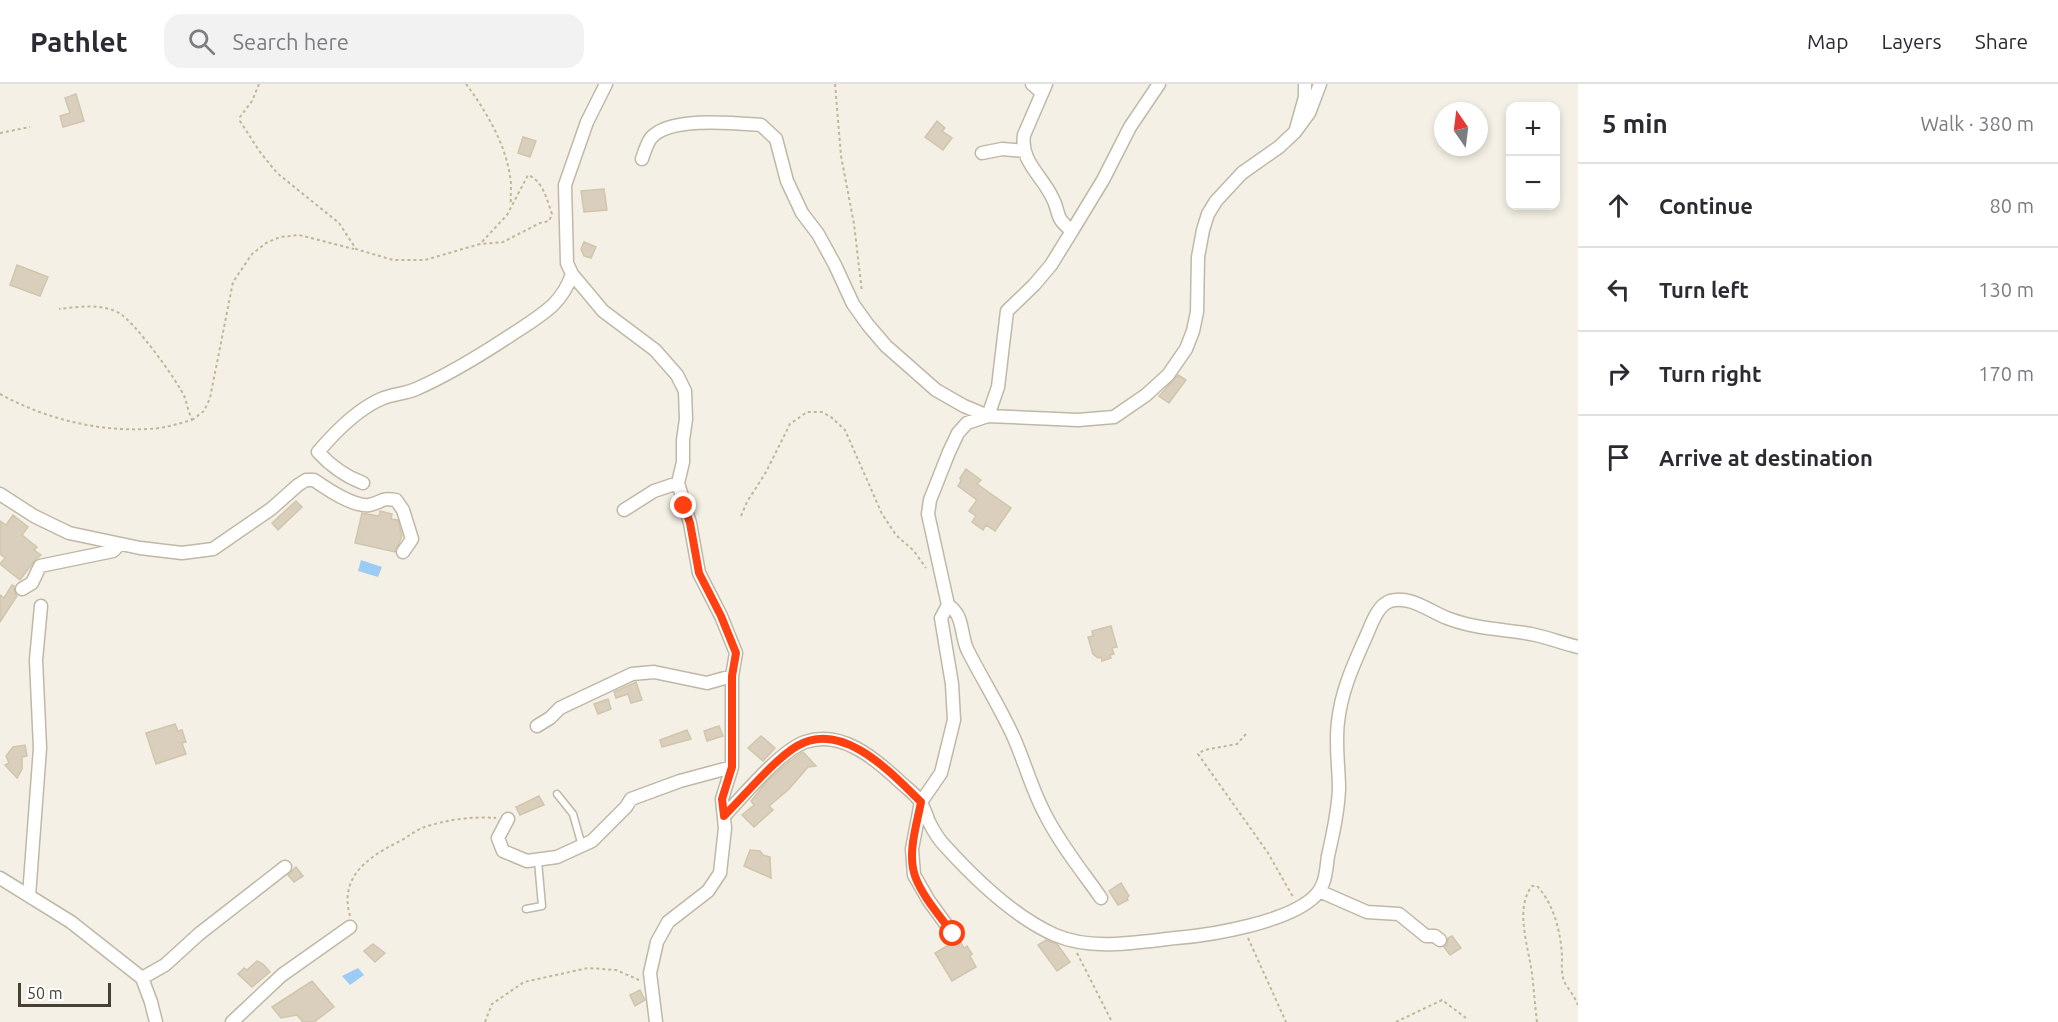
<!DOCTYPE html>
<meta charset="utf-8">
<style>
:root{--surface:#fff;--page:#f2f2f3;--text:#2b2b33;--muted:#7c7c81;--line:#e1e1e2}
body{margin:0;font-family:Ubuntu,sans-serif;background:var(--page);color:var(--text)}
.controls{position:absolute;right:18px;top:18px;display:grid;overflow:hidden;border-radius:12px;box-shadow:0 3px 9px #0003}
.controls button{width:54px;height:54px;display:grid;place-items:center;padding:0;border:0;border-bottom:2px solid var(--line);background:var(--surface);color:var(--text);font:30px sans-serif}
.compass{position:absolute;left:1434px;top:18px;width:54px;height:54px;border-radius:50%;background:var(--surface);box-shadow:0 3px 9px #0003;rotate:346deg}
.scale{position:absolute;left:18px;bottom:15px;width:93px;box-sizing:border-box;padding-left:6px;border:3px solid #474034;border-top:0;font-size:16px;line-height:21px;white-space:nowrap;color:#474034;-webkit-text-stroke:4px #fff;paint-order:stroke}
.stop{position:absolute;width:18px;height:18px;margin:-14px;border:4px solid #ff4111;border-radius:50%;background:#fff}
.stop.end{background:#ff4111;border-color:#fff;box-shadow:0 2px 6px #0008}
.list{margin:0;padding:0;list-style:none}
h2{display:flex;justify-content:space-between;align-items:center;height:78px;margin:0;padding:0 24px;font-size:26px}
h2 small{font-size:20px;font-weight:400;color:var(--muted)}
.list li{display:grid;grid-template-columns:39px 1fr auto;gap:18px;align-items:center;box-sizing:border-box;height:84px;padding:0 24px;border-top:2px solid var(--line)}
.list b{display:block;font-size:22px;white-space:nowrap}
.list em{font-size:20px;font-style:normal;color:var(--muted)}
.icon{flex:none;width:33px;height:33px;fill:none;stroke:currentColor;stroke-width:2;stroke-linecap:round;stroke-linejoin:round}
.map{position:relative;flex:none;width:1578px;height:938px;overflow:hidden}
header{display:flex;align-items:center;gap:36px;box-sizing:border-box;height:84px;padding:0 30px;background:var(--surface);border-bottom:2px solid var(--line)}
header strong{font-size:28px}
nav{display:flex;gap:33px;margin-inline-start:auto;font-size:21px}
.search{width:420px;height:54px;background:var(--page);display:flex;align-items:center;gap:15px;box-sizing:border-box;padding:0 21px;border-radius:18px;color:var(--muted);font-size:22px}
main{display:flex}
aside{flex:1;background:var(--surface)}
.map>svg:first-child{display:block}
.water{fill:#9cccf5}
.building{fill:#d9cfbc;stroke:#d1c5ac;stroke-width:1.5}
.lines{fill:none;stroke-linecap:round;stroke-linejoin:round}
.service-casing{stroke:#c0b8a7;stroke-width:9}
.minor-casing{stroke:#c0b8a7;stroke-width:15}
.path{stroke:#c3b697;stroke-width:2;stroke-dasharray:3 3;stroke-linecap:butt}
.service{stroke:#fff;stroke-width:6}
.minor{stroke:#fff;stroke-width:12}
.route{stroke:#ff4111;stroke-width:8}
</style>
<header>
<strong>Pathlet</strong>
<div class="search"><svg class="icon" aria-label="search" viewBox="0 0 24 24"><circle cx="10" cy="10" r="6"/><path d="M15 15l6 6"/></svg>Search here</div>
<nav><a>Map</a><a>Layers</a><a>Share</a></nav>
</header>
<main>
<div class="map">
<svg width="1578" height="938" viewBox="0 0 1578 938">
<rect width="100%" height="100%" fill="#f4f0e5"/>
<!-- water -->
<path class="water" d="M361 476 382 483 378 493 358 487Z
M358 884 364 891 350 901 342 892Z"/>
<!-- building -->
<path class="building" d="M76 10 84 37 63 43 60 32 70 29 65 14Z
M937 37 945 44 942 47 952 54 943 66 925 53Z
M523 53 536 57 530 73 518 69Z
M604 105 607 126 584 128 581 107Z
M584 158 596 163 591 174 584 172 581 165Z
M17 181 48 193 40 212 10 201Z
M1178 291 1186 296 1169 319 1159 312Z
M966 385 981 396 977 400 1011 424 995 447 986 441 983 446 972 438 976 432 969 427 977 416 958 402 961 397 960 394Z
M296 417 302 423 278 446 272 439Z
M380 427 392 430 391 435 398 436 402 452 395 468 355 459 362 429 379 432Z
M13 431 28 443 22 451 37 463 34 466 41 471 35 476 20 496 0 480 5 474 0 470V437L6 441Z
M12 501 14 502 15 509 17 512 0 538V511L4 514Z
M1111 542 1117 563 1112 564 1114 570 1110 571 1111 574 1102 577 1101 573 1098 574 1093 570 1088 553 1093 552 1092 547Z
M636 598 642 616 631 619 628 610 616 614 614 608Z
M608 615 611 625 598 630 594 620Z
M175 640 178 647 182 646 186 658 182 659 186 670 156 680 146 649Z
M719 642 723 652 707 657 704 647Z
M687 646 691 655 662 663 660 656Z
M761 652 775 664 763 677 748 664Z
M25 661 27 672 22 673V685L17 694 5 681 9 679 6 672 13 663Z
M803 668 816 682 808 683 789 705 769 722 773 726 754 743 742 731 754 721 751 717 768 696 790 677Z
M539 712 544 721 520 731 516 723Z
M750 766 760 767 763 771 770 773 771 794 744 782Z
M296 783 303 792 294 798 288 791Z
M1121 799 1129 812 1127 814 1128 816 1118 821 1109 807Z
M1452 852 1461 864 1450 871 1444 863 1447 861 1448 854Z
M959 855 964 864 967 862 972 870 970 872 976 883 952 897 935 869Z
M1046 856 1057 860 1070 878 1057 887 1038 861Z
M373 860 385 869 375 878 364 867Z
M257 877 263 880 270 888 252 903 238 890 244 884 247 886Z
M312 897 334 923 314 938H303L297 931 281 934 272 923Z
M640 906 645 916 635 922 630 911Z"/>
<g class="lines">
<!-- service casing -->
<g class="service-casing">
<path id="service" d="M557 710 573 730 582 762
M526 825 542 822 538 777"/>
</g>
<!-- minor casing -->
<g class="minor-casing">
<path id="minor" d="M606 0 587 38 565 101 567 179 572 190 603 227 655 266 677 291 685 307 686 335 683 356V378L678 399 690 439 699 489 721 532 736 569 732 592V683L722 715 725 744 720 789 708 807 668 838 657 858 650 889 656 938
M1032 0 1042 9
M1296 45 1305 13V0
M982 69 1002 65 1025 67
M642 75C644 69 647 59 651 54 669 32 735 39 761 41L776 55 787 97 802 129 818 150 835 181 853 220 868 241 886 262 936 306 964 322 988 332 998 303 1007 227 1034 201 1051 181 1072 147C1052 131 1062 130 1051 111 1040 90 1020 76 1024 51L1046 0
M1072 147 1103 96 1130 43 1159 0
M363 399C344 392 331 382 318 368 335 348 356 326 381 315 392 310 405 310 416 305 448 291 479 272 508 253 523 243 539 234 553 221 562 212 568 202 572 190
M0 410 34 432 69 449 140 464 182 469 213 465 271 425 298 401 306 396H314C327 405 353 423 369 421 381 419 381 413 396 416L403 426 412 455 403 468
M624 426 654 407 678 399
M22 505 32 499 40 482 113 467 120 460
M948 521C964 531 960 548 967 565 982 595 1000 623 1014 654 1025 679 1032 706 1045 730 1060 760 1082 787 1101 814
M537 642 550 634 560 624 632 590 654 588 707 599 732 592
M724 732C744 711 780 667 805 658 841 646 873 673 897 695 904 702 913 708 919 716 924 722 926 731 929 738 934 748 939 756 946 763 976 796 1014 833 1055 851 1092 867 1138 858 1176 854 1213 851 1289 838 1315 812 1326 801 1326 786 1328 772 1333 750 1338 728 1339 705 1339 683 1335 661 1338 638 1341 609 1352 584 1364 557 1370 545 1376 522 1390 517 1410 511 1429 527 1447 534 1475 545 1502 545 1531 550 1546 553 1562 559 1578 563
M508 735 498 754 503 767 527 777 557 773 592 757 626 723 631 715 680 697 732 683
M0 794 71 838 142 894 151 918 156 938
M1319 807 1367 828 1399 830 1426 852H1435L1440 856
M29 812 40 664 36 576 41 522
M953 850 929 817 914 791 912 765 921 718 941 689 954 636 952 600 941 534 948 521 928 430 930 416 949 368 958 349 967 339 988 332 1078 336 1114 333 1146 311 1168 291 1186 265 1193 247 1197 228 1198 173 1203 146 1208 130 1216 117 1242 89 1279 63 1295 48 1309 29 1320 0
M142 894 165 881 199 850 285 783
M232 938 282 891 350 843"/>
</g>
<!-- path -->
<path class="path" d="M259 0 252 17 240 33V37L260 68 277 89 339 139 356 165 393 176H425L480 160 507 131 528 91C543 97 547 116 552 130L549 137 540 139 503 158 480 160
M466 0C486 27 505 59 510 92 512 101 510 111 511 120
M835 0 841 72 854 140 862 208
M0 49 30 43
M0 310C47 336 106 350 160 344 171 342 181 339 192 336 189 329 187 321 185 314 178 297 134 237 119 229 101 219 78 223 59 225
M192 336 204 327 210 314 233 198 252 170 266 159 280 153 299 151 354 165
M741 432 747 418 766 388 790 340 807 328H822L831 333 845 346 882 430 896 451 914 467 926 484
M1246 650 1237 660 1204 666 1198 670 1268 769 1293 813
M350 832C339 793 367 774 398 758 407 754 414 747 422 744 443 736 474 732 496 734
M1248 854 1286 938
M1077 869 1112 938
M485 938 492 920 524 898 588 884 616 886 639 896
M1396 938 1442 916 1466 934
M1537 938C1535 922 1534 906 1532 890 1529 864 1514 825 1532 802H1537C1554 820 1561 849 1562 873 1562 881 1561 889 1564 897 1567 904 1574 911 1578 921"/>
<!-- service -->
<use href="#service" class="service"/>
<!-- minor -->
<use href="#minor" class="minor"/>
</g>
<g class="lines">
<!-- route -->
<path class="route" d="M684 422 690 439 699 489 721 532 736 569 732 592V683L722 715 724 732C744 712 775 675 797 662 843 635 892 690 921 718 917 740 907 769 915 792 922 812 940 832 953 850"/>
</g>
</svg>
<div class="controls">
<button>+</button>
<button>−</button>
</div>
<svg class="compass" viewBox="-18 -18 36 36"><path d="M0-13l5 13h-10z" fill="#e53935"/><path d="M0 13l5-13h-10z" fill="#7c7c81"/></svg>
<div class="scale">50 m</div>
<div class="stop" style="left:953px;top:850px"></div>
<div class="stop end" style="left:684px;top:422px"></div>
</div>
<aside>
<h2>5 min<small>Walk · 380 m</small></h2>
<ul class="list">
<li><svg class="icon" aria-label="ahead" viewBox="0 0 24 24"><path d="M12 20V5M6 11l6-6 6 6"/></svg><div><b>Continue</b></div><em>80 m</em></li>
<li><svg class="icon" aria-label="left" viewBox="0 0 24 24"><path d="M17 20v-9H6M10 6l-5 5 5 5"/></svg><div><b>Turn left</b></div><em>130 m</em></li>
<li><svg class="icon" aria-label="right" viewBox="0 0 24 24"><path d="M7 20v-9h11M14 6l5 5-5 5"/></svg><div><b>Turn right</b></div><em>170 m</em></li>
<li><svg class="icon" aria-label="arrive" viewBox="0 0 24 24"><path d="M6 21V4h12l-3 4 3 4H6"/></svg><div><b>Arrive at destination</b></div></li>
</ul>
</aside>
</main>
